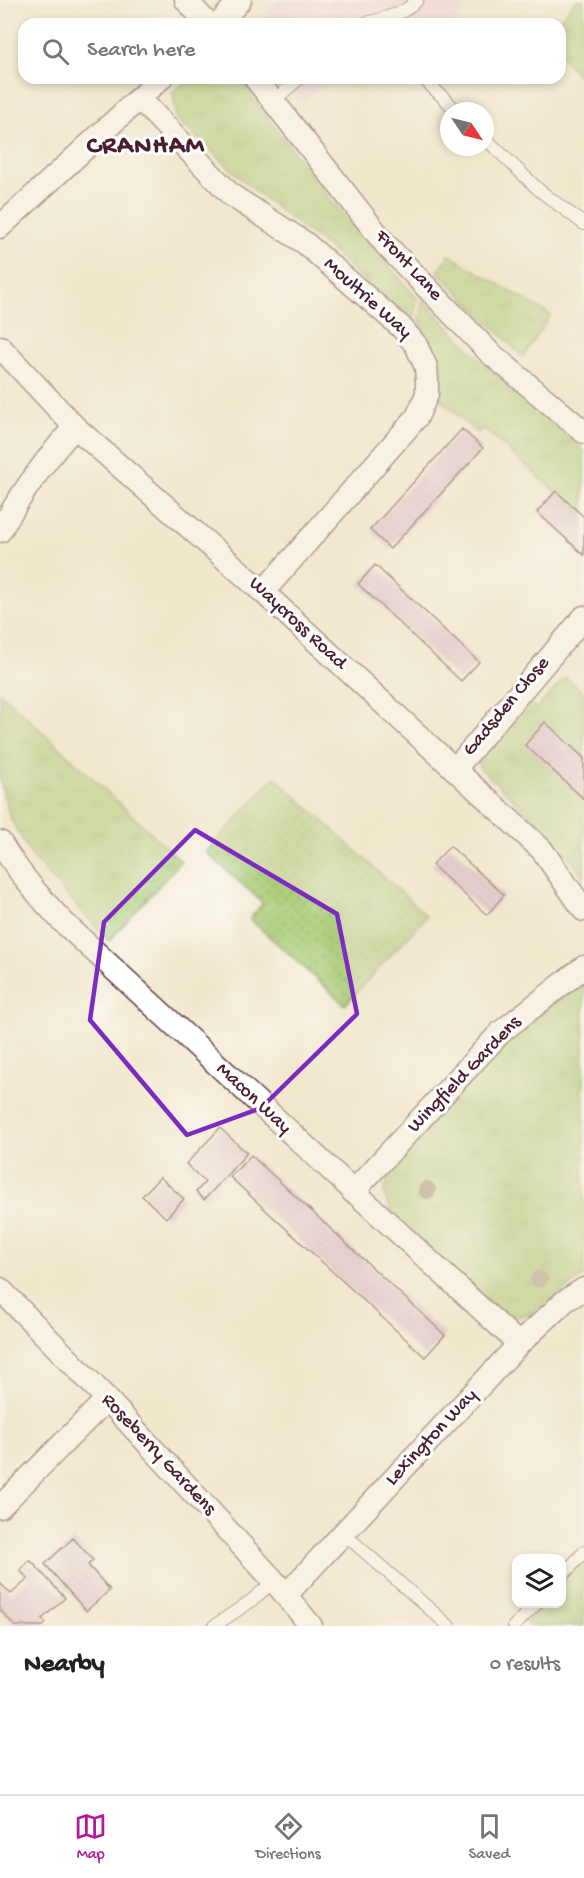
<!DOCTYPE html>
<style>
:root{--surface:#fff;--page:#f2f2f2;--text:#202124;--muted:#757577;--line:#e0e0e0;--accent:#b5179e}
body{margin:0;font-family:"Gochi Hand",sans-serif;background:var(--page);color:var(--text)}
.controls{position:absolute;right:18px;bottom:18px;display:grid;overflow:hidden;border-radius:12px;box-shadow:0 3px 9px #0003}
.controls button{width:54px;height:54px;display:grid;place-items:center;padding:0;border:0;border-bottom:2px solid var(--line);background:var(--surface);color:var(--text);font:30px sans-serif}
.compass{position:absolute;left:440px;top:102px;width:54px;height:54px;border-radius:50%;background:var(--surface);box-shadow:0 3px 9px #0003;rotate:125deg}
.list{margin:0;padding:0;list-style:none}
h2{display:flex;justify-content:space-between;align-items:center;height:78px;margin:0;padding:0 24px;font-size:26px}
h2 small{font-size:20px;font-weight:400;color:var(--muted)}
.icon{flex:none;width:33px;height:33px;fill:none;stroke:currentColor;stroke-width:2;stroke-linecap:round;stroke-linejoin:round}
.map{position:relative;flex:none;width:584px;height:1626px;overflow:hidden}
.search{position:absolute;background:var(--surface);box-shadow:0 3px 9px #0003;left:18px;right:18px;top:18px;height:66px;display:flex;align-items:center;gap:15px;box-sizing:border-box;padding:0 21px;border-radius:18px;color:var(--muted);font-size:22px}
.sheet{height:168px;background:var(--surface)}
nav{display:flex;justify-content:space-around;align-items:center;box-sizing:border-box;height:84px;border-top:2px solid var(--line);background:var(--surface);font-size:16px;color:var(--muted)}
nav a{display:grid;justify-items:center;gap:3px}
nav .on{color:var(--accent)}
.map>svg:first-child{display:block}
.built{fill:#f2cfe1}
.grass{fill:url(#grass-tufts);stroke:#78744e;stroke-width:1.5}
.garden{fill:url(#garden-dots);stroke:#78744e;stroke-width:1.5}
.building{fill:url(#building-back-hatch)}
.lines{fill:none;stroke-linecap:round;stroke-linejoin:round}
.lane-casing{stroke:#633d43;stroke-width:14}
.street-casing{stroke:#633d43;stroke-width:25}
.lane{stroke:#fff;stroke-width:12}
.street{stroke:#fff;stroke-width:22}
.tree{fill:#a79982}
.marked{fill:none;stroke:#7b2cbf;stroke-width:4.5;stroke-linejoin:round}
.labels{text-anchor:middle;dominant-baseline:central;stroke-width:6;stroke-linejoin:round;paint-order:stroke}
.street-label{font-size:20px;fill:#4a1f2b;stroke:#fff}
.district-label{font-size:26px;font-weight:bold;letter-spacing:1.5px;fill:#4a1f2b;stroke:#fff}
</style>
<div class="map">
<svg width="584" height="1626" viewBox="0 0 584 1626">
<defs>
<pattern id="grass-tufts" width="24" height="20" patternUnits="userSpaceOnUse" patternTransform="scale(1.5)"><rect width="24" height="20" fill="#a7c972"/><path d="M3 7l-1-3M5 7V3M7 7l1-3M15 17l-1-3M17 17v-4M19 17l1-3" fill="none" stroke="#91ac63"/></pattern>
<pattern id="garden-dots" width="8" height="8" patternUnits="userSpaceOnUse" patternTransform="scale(1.5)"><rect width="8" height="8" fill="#a7c972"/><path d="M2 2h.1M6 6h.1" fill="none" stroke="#91ac63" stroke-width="1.8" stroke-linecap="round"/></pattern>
<pattern id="building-back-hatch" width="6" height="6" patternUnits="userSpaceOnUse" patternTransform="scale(1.5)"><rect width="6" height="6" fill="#daadd0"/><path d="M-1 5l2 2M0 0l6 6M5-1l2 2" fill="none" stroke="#bd94b3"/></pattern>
</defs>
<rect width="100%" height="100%" fill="#fff"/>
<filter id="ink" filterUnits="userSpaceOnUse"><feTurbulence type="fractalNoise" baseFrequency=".0167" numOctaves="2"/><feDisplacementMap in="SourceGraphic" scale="12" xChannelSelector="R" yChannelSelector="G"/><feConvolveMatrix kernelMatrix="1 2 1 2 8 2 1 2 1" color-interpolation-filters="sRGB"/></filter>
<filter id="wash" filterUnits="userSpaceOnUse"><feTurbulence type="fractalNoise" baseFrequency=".008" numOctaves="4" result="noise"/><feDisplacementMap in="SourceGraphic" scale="24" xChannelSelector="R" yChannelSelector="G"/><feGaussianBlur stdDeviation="1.35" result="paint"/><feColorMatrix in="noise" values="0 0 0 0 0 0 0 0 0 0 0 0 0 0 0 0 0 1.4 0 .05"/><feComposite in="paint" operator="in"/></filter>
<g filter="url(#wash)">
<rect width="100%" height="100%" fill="#f1e7cd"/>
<!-- built -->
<path class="built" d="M278 0H473L453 24H256Z
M283 78H332L302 103Z"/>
<!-- grass -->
<path class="grass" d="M576 0H584V82L560 55V24H556Z
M190 78H231L245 87 327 196 417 298 413 325 331 250 255 191 176 119 173 92Z
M449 255 551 315 523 357 438 272Z
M423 300 482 362 584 451V517L484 429 477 433 440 399C444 367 440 351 419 327Z
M566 677 584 693V878C555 835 517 803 480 768L476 757 524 699 536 709Z
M0 692 181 861 109 941 33 858 11 820 0 782Z
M584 980V1276L528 1316H514L501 1314 388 1212 391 1209C373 1184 395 1168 412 1150L408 1147 510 1038Z
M584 1561V1626H529L526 1623 544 1604H562V1585Z"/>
<!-- garden -->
<path class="garden" d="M275 777 427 916 345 1005 250 919 263 903 206 852Z"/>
<g id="blocks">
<!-- building -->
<path class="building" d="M462 429 483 448 390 549 370 530Z
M556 491 584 517V555L537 512Z
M375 565 479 662 461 681 358 584Z
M545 722 584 758V799L525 745Z
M450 846 504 895 487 915 432 865Z
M220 1128 247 1153 204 1200 196 1192 205 1182 186 1164Z
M251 1155 445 1335 425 1357 230 1177Z
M160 1177 184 1199 166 1218 142 1196Z
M73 1538 93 1560 88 1565 110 1590 86 1611 45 1564Z
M30 1560 65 1598 42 1619 46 1623 43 1626H15L0 1610V1583L11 1594 28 1579 20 1570Z"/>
</g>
</g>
<g filter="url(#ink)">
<use href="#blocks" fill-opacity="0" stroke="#633d43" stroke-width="1.5"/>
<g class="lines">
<!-- lane casing -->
<g class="lane-casing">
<path id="lane" d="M363 24C382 18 403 16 417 0
M423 78 457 111
M273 101 300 78
M485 138 539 190 584 224
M343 1533 449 1626
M562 1576 584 1552
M214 1626 251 1601 274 1581
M514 1626 536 1604"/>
</g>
<!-- street casing -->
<g class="street-casing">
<path id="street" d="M186 0 208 24
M219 24 240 0
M255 78 386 245 489 352 584 432
M139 98 231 195 305 243 401 327 416 345 426 367 427 381V394L417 417 263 592
M0 227 161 78
M0 347 75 427 263 592 542 850 584 910
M0 531C21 494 46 458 75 427
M455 769 584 617
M0 842C18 872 39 897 63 922L519 1344
M353 1192 501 1032 584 967
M0 1289 107 1399 274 1581 311 1626
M0 1507 107 1399
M286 1595 519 1344 565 1301 584 1289"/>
</g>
<!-- lane -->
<use href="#lane" class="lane"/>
<!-- street -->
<use href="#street" class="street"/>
</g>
<!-- trees -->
<g class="tree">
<circle cx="427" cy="1190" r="9"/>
<circle cx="539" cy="1279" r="9"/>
</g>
</g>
<!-- marked area -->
<path d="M0 0H584V1626H0ZM195 830 337 914 357 1014 261 1108 187 1135 90 1020 104 922Z" fill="#f1e7cd" fill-opacity=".55" fill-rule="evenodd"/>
<path class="marked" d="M195 830 337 914 357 1014 261 1108 187 1135 90 1020 104 922Z"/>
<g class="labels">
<!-- street labels -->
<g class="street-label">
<text transform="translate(408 266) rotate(47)">Front Lane</text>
<text transform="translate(367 299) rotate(42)">Moultrie Way</text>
<text transform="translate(297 624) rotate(43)">Waycross Road</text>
<text transform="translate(507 707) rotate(-50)">Gadsden Close</text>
<text transform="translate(465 1075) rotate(-46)">Wingfield Gardens</text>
<text transform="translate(253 1099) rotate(43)">Macon Way</text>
<text transform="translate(432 1438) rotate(-47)">Lexington Way</text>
<text transform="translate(158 1455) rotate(47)">Roseberry Gardens</text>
</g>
<!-- district labels -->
<g class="district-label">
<text x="146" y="147">CRANHAM</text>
</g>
</g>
</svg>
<div class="controls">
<button><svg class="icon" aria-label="layers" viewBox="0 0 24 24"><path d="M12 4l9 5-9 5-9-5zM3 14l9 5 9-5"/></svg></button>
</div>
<svg class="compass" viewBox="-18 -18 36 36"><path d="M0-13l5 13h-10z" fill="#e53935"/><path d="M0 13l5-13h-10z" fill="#757577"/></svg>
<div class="search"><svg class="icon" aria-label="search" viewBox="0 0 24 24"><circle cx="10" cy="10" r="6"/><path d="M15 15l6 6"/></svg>Search here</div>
</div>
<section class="sheet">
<h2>Nearby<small>0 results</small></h2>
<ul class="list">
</ul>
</section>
<nav>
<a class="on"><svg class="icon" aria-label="map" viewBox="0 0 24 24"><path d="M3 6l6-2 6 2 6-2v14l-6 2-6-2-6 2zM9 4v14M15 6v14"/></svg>Map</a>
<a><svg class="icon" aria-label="directions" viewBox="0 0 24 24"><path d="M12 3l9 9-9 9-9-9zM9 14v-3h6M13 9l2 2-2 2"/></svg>Directions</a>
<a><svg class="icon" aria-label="saved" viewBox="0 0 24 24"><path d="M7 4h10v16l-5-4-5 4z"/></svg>Saved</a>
</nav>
